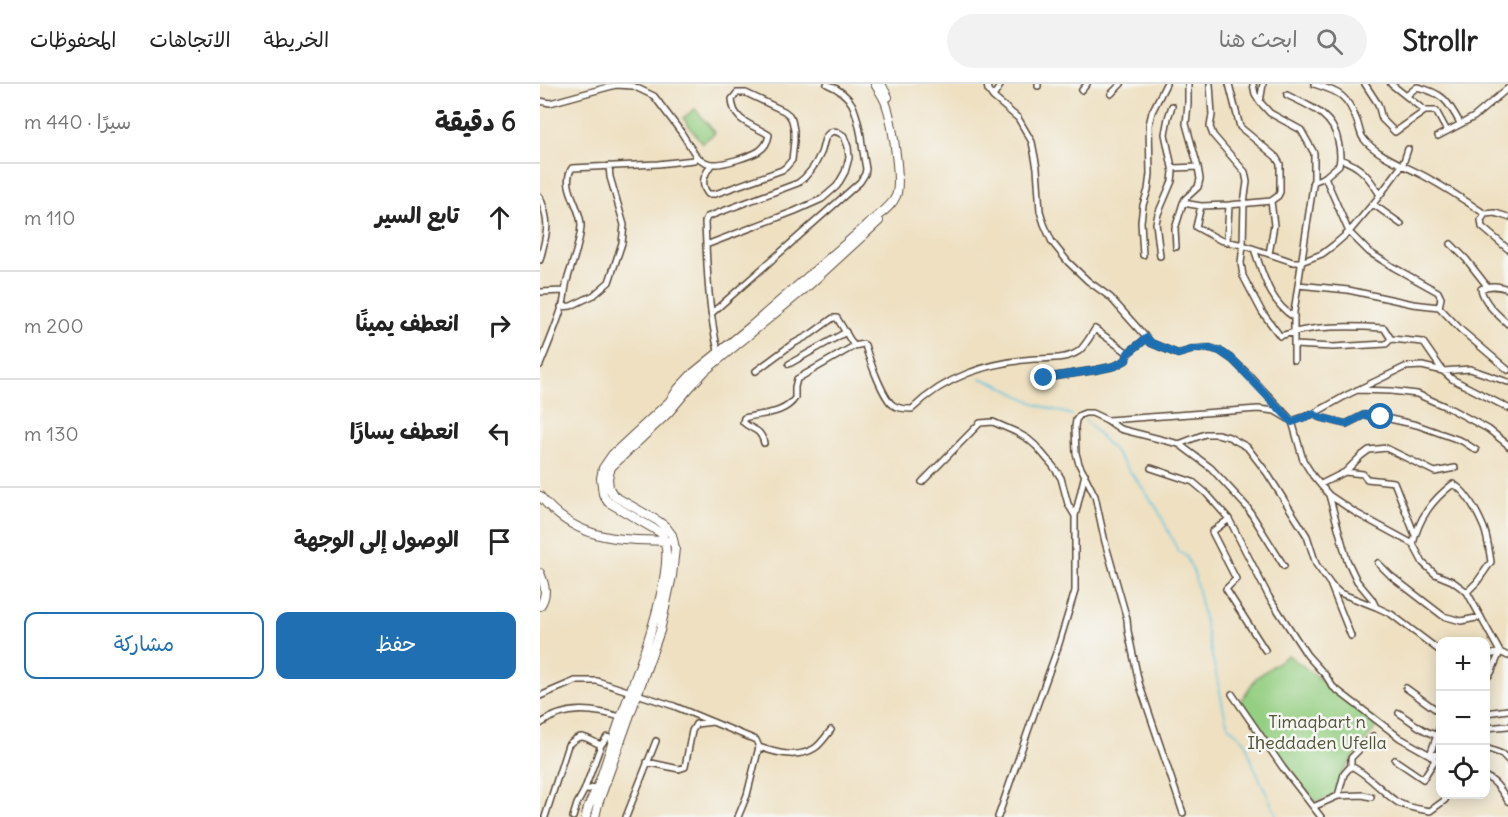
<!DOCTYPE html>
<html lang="ar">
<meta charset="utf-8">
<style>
:root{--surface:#fff;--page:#f2f2f2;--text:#222;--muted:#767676;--line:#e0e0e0;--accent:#1f6fb2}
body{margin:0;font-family:Delius,"Playpen Sans Arabic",sans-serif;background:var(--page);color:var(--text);direction:rtl}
.controls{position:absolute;right:18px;bottom:18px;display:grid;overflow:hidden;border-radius:12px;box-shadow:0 3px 15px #0003}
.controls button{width:54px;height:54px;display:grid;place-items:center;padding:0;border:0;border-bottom:2px solid var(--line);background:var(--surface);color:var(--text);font:30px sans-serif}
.stop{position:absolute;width:18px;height:18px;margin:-14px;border:4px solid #1f6fb2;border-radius:50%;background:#fff}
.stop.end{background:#1f6fb2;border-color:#fff;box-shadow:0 2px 6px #0008}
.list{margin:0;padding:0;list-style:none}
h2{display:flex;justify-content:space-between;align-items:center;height:78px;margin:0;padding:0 24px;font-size:26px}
h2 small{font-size:20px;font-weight:400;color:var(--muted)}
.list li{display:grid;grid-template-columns:39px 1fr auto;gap:18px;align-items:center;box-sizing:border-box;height:108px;padding:0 24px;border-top:2px solid var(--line)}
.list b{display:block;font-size:22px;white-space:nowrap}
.list em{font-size:20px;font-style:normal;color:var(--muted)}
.actions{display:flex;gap:12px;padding:18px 24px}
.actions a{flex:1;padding:14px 0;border:2px solid var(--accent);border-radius:12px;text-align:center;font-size:21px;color:var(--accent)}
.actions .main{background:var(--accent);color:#fff}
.icon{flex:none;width:33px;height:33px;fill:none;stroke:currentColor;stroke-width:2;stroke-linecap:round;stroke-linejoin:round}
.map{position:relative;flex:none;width:968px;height:733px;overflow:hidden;direction:ltr}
header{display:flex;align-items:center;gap:36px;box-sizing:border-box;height:84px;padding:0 30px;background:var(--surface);border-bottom:2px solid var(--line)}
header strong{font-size:28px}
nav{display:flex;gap:33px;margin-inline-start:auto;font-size:21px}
.search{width:420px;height:54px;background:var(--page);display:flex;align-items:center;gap:15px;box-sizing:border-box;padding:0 21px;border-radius:33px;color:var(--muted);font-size:22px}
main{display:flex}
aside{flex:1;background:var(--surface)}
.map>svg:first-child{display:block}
.green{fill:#95cf83;stroke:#687c50;stroke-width:1.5}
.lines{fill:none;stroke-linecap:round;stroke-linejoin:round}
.stream{stroke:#60c2df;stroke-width:1.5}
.street-casing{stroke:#564536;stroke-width:8}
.secondary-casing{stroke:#564536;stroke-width:10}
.street{stroke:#fff;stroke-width:5}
.secondary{stroke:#fff;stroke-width:8}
.route{stroke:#1f6fb2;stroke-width:8}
.labels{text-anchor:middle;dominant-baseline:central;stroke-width:5;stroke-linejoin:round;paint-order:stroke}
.park-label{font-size:18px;fill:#525337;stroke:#f6f6f2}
</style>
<header>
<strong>Strollr</strong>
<div class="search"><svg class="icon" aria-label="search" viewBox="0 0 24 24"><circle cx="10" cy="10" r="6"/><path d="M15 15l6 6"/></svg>ابحث هنا</div>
<nav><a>الخريطة</a><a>الاتجاهات</a><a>المحفوظات</a></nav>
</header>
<main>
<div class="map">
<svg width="968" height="733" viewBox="0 0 968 733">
<rect width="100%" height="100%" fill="#f6f6f2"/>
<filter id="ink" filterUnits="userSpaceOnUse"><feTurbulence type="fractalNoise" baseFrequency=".0167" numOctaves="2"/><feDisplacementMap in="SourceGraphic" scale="12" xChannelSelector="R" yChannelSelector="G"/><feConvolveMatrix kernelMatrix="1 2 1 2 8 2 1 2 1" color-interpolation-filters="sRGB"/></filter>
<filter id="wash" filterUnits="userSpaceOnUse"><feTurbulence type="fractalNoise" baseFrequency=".008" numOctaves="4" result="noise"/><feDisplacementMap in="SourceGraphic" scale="24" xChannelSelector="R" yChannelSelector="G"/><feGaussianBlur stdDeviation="1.35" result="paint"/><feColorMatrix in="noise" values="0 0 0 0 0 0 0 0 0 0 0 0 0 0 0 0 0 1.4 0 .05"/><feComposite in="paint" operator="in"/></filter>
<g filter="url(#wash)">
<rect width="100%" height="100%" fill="#eee0c1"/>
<!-- green -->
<path class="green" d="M155 25 175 49 162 59 143 34Z
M748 571 839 639 802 689 795 713 775 718 700 618 716 594Z"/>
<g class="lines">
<!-- stream -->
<path class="stream" d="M440 294 457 300 498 321 532 331
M545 336 575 368 602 403 618 426 638 467 646 472 654 489 686 636 689 643 705 657 714 683 736 730 735 733"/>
</g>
</g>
<g filter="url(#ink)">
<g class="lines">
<!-- street casing -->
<g class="street-casing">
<path id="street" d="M447 0 448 6 453 13 478 34 492 58 497 84 500 127 504 140 512 158 528 178 548 197 570 213 611 259 638 270 655 265 670 264 680 267 693 276 709 291 752 337 763 376 773 392 789 411 807 476 817 497 832 515 836 523 851 530 900 567
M648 0V20L646 40 658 83 660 95 658 103 645 115 643 119 661 122
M670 0 672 31 670 43 673 51 705 88 707 98 704 119 703 161 701 179 703 192 722 228 740 252C773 241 810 242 844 244L851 255 883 258 903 287 912 295 968 324
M689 0 700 43 736 73 740 80V108L738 112 731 117 689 121 661 122 656 143 680 156 703 161 753 178H761L782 170 794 161 809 148 837 115 863 80 868 65
M713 0 715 10 720 18 723 0
M774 0C800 8 807 11 817 37 819 42 820 50 823 54 835 71 868 83 886 93 906 104 926 117 945 130
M825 0 838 20 842 35 855 48 885 27 851 0
M498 2V0
M542 6 547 0
M571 10 581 0
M747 11C769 22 793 30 798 57 800 65 801 72 799 81L785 93 773 98
M866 12 877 3C903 9 908 17 920 39
M453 13 461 0
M0 17 10 19 76 1 93 2 114 12 141 48 156 72 154 76 118 80 32 84C20 102 42 124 41 142 40 162 32 178 27 197 25 204 25 212 23 220 17 240 8 261 0 281
M720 18 730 29 761 46 774 69V95L754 228V276
M885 27H896L907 47
M898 52 934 33 968 4
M156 72C161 76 166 80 173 80 183 81 211 72 219 67 225 63 228 57 229 51 212 40 193 38 192 15L197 9H206L244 27 249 31 252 36 254 46V57L252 76 246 83 242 86 175 110H168C160 100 164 91 171 81
M800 75C821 82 829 93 840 111
M633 84 658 83
M0 113C11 141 7 148 0 176
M833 120 861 140
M968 133 955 129 945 130 941 136 942 143 968 165
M687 158 689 121
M911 160 926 175 947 202
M166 161 255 127 282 115 297 102 305 88 309 74 308 63 304 52C300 49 296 46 291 48 283 52 284 62 281 69 276 80 268 92 258 99L167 133 165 138C167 182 168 227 179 271
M636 163 635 145 643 119
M714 165C723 190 730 219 754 233
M729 170 734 141 731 117
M603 171 601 138 603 121 608 106 610 90 609 41 612 28 626 0
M620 172 616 139 618 130 632 97 633 88 625 50 628 34 632 22
M758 201 808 206 873 220 899 223 901 214 898 208 853 183 829 168 809 148 785 93
M968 205C959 202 950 200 941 205 944 219 958 231 968 240
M0 208 24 207
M21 223 31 222 54 211 69 198 82 159 84 141 70 93 69 82
M899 223 921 246 968 286
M172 229 320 98 325 90 326 85C324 74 322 63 321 52 316 25 313 11 287 0
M754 261 793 263 846 260 851 255
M249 280 306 248
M216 287 251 261 271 250 293 234H297L314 262
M504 294 556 286 575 282 586 276 588 269
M817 306 851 307 877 310 911 325 948 345 967 360 968 362
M773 330 779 333 806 340 824 331 841 333 877 341 922 357 936 366
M568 336 718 325 735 327 752 337 773 330 807 311 865 283 882 282 903 287 930 285 968 298
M224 359C220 343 212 347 203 338L204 334C221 329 244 331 255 314V303L257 295 314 262 323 260 325 261C329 275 343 314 353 321 358 325 366 325 372 325 406 292 447 279 494 275 509 274 526 276 539 267 545 262 551 251 555 245L588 269 607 254
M639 360 665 350H677L689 353 707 363 727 389 767 452 776 480 791 501 800 509 836 523
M611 384 653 398 666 409 689 435 729 513 767 571 786 592 793 603 860 654 890 671 895 676 883 695 855 676
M382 398 440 339 453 338 476 348 488 355 496 362 513 382 521 394 528 420 535 432
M781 400 805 388
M789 411 816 429 873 460
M689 435 672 448 696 495 686 505 725 566
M875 451 854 398 827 395 823 390 805 388 821 372 829 366 846 364 895 388 915 384
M838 479 851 492 903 532 921 537 941 533
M791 502 811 552
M927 508 912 497 895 490 883 479 873 460C879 434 892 416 913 400 927 407 938 430 944 444 948 455 949 466 951 478L937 498 927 508 960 568 951 589 946 595
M946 572 960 568 968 572
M866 604 898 627 900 632
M692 610 743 684 781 733
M0 612 35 597H57L134 622 216 656 219 663C236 669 258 675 275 664 281 660 286 652 291 646
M859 629C871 637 886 650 900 652
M946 629 968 626
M0 640C26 621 54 625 84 634
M900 642 890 671 900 670
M946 644 968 642
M61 661 67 653 73 655
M946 664 962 670 968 676
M107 678 139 685 145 683 152 647 156 640 173 638
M811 682C829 691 841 707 857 718 867 724 879 725 890 727L905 716 908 710
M946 693C956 697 962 708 968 717
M798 712 823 711 831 713
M773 723 798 712 804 690 811 682V674L833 652
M643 729 599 599 588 547 587 535 565 458 555 412 539 380 536 369 535 343 536 336 540 331 545 329H552L567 336 580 345 639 360 671 384 707 423 744 482
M5 733 28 661C43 647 44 654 61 661L44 707
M33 733 37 720 44 707 58 702
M86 733 116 657
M198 733 207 711 219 663
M458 733 495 627 517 566 535 507V432L545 390"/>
</g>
<!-- secondary casing -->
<g class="secondary-casing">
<path id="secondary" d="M341 0 348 13
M0 412C35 456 77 456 129 457
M0 489C5 501 8 510 0 522
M46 733C47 721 55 710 59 699 67 677 73 655 81 633 93 600 142 477 121 449L68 418 63 410 61 394 63 384 72 371 129 318 138 305 152 290 210 243 334 135C341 129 352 122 356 112 362 98 352 36 346 20 344 13 339 7 335 0
M55 733 58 720 120 547 132 492 135 464 132 451 126 443 118 437 74 412 69 404 68 394 71 383 129 328 151 302 165 287 267 203 339 137"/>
</g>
<!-- street -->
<use href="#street" class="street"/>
<!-- secondary -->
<use href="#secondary" class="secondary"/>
</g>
</g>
<g class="lines" filter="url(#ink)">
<!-- route -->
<path class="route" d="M504 294 556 286 575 282 586 276 588 269 607 254 611 259 638 270 655 265 670 264 680 267 693 276 752 338 773 330 779 333 806 340 824 331 841 333"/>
</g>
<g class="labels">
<!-- park labels -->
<g class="park-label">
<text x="777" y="637">Timaqbart n<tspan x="777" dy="21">Iḥeddaden Ufella</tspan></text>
</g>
</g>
</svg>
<div class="controls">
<button>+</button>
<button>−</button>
<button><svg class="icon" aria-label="locate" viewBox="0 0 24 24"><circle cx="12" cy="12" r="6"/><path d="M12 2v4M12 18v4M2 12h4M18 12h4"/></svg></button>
</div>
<div class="stop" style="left:841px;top:333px"></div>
<div class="stop end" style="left:504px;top:294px"></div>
</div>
<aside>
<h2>6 دقيقة<small>سيرًا · 440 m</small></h2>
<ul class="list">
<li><svg class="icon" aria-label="ahead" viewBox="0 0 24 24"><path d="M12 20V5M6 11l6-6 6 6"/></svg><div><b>تابع السير</b></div><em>110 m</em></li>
<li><svg class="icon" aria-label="right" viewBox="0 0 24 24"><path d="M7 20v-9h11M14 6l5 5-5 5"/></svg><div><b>انعطف يمينًا</b></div><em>200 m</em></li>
<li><svg class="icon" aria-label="left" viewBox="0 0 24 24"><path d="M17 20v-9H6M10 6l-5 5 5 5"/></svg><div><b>انعطف يسارًا</b></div><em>130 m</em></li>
<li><svg class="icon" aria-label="arrive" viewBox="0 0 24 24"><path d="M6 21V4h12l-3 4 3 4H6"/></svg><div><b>الوصول إلى الوجهة</b></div></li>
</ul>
<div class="actions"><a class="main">حفظ</a><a>مشاركة</a></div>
</aside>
</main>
